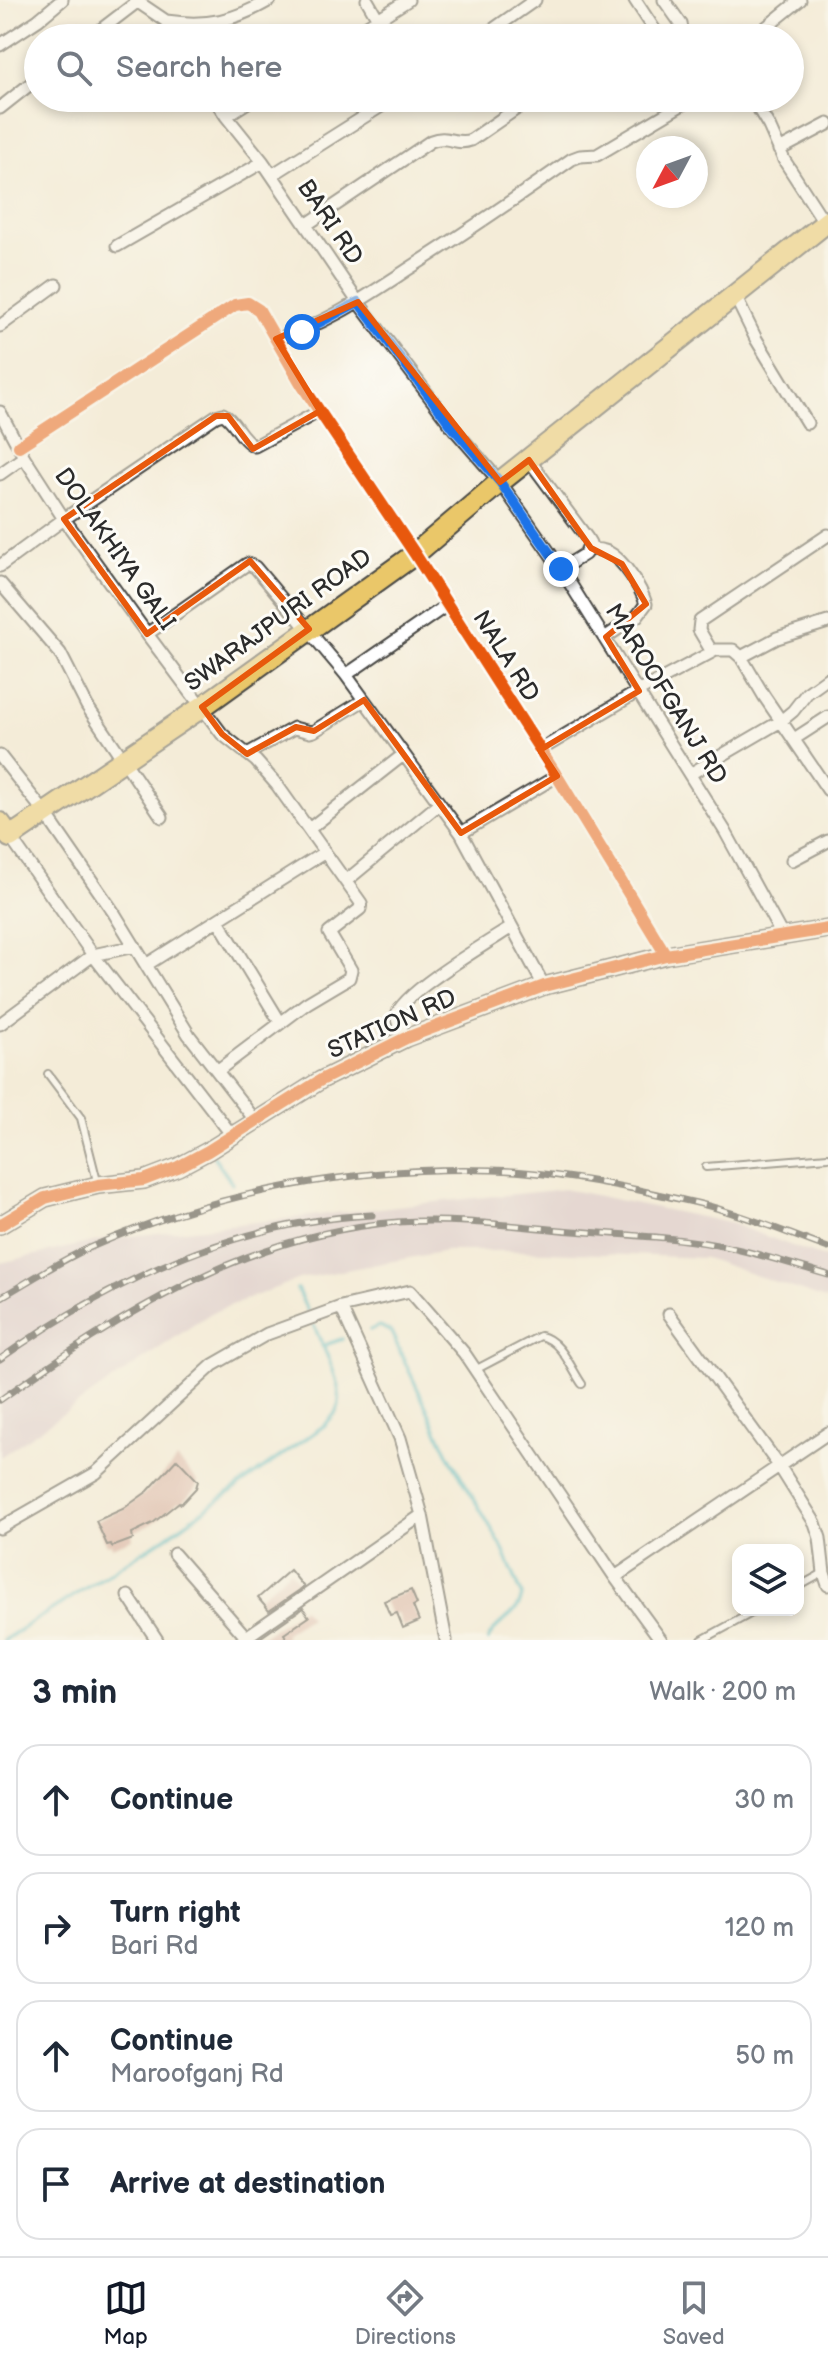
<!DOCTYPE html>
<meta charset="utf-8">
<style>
:root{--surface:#fff;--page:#f6f6f7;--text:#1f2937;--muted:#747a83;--line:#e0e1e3;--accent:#111827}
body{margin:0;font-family:"Balsamiq Sans",sans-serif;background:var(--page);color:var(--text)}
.controls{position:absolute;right:24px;bottom:24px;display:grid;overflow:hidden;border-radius:16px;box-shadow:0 4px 12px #0003}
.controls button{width:72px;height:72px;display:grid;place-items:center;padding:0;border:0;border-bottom:2px solid var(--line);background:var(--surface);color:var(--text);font:40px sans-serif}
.compass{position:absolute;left:636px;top:136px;width:72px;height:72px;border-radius:50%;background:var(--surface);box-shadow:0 4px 12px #0003;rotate:229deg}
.stop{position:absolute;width:24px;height:24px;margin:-18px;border:6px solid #1a73e8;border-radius:50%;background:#fff}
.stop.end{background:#1a73e8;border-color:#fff;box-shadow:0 2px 8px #0008}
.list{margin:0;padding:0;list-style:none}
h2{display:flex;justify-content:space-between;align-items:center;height:104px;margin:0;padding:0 32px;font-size:34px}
h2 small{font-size:26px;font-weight:400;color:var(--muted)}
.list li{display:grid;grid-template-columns:52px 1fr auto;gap:24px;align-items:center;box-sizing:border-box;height:112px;margin:0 16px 16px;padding:0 16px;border:2px solid var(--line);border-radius:24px}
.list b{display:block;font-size:30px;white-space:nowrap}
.list p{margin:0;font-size:26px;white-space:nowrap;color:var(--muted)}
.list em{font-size:26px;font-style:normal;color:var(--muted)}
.icon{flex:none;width:44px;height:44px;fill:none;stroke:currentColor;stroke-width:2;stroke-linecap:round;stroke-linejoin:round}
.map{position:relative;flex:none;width:828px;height:1640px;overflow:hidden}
.search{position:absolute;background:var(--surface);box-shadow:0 4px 12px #0003;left:24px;right:24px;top:24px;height:88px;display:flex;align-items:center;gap:20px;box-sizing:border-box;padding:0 28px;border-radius:44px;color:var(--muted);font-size:30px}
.sheet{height:616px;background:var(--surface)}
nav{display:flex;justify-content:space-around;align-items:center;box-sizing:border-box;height:112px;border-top:2px solid var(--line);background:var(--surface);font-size:22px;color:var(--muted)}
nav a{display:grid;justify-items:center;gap:4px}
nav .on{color:var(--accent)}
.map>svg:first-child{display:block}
.industrial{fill:#d2bdc7}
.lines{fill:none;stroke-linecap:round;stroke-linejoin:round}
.stream{stroke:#44b2bf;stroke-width:4}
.building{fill:#ce9a8d}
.lane-casing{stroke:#494845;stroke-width:10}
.street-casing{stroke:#494845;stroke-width:15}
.secondary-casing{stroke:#494845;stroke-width:20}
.highway-casing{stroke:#494845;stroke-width:24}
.lane{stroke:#fff;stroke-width:6}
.street{stroke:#fff;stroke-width:11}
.secondary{stroke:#f7e9c3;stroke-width:16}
.highway{stroke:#eac769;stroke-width:20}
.rail-casing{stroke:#2b2b2b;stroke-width:7}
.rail{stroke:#fdfcf7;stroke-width:4;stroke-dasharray:12;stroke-linecap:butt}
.cycleway-casing{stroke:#fdfcf7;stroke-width:17}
.cycleway{stroke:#e8590c;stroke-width:12}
.route{stroke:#1a73e8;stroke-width:10}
.marked{fill:none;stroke:#e8590c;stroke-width:6;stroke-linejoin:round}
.labels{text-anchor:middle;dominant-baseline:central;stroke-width:6;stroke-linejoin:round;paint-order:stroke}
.street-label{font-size:24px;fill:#2b2b2b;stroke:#fdfcf7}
</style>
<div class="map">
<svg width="828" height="1640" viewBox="0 0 828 1640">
<rect width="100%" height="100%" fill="#fdfcf7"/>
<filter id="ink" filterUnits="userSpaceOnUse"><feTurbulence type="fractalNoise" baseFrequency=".0125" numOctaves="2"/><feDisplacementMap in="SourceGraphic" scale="16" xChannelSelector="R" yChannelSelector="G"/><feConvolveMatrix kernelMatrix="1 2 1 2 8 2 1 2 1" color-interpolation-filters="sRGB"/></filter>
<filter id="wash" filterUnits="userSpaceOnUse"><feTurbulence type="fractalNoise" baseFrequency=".006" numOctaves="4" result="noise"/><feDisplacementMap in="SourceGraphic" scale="32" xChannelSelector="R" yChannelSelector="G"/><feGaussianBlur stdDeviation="1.8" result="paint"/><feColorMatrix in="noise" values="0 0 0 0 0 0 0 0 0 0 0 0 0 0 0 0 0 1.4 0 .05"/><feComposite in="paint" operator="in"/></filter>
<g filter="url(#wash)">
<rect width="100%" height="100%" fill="#f4ecd8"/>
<!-- industrial -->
<path class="industrial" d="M565 1189 730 1223 828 1259V1300L705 1258 520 1251H446L299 1279 211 1313 0 1457V1263L106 1239 406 1205Z"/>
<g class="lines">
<!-- stream -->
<path class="stream" d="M214 1157 232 1183
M297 1289 307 1310
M370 1330 380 1326 391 1332 449 1456 501 1545 522 1594C521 1615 495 1621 488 1640
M322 1346 342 1339
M4 1640 166 1537 325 1425C329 1420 335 1415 337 1410 347 1390 322 1346 314 1326"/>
</g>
<g id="blocks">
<!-- building -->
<path class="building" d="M177 1459 198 1481 196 1488 181 1504 179 1502 153 1523 132 1533 133 1539 112 1547 111 1544 107 1545 96 1521 123 1509 148 1491Z
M290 1570 304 1587 269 1611 258 1598Z
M411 1590 417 1604 413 1606 419 1621 403 1628 397 1613 390 1615 384 1601Z
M303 1608 309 1617 284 1634 286 1637 281 1640H257Z"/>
</g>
</g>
<g filter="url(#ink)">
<use href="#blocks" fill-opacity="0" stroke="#494845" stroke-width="2"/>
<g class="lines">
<!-- lane casing -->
<g class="lane-casing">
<path id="lane" d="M48 1074 81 1118 98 1185
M706 1167 828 1157
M475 1370 540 1336C560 1339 571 1368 582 1384
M798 1587 825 1572
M702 1640 757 1610"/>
</g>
<!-- street casing -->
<g class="street-casing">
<path id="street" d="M135 0 166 21 177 38
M367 0 378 19
M635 0 660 38
M664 0 681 24 683 33 680 38
M166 21C207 27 234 21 270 0
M90 38 137 2
M348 38 408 0
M481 38 535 0
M753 38 800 0
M0 45 38 20 62 0
M214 98 226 116 263 162 358 302 454 429 500 482 561 569 725 831 783 937
M706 98C713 104 719 101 727 98
M752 98 769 126 784 160 828 228
M0 108 38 78
M226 116 254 98
M779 150 828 124
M272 175 394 98
M306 225 431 141C448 134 456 146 471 140L532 98
M117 246 263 162
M734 294 756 339 807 423
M0 326 56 285
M276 339C326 325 367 296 410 268 465 233 519 196 572 159L580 156 597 155 693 98
M0 412 24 457 64 519 147 634 222 734 256 761 277 785 361 903 360 909 329 933 351 970 349 978 307 1003 217 1071
M19 446 235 305 248 303 259 310 302 385 415 554 557 776 666 955
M529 460 587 538 590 543 585 554 561 569
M0 474 24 457
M589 549C595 549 603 550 608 552 624 560 641 588 646 604L637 616 606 637
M0 566 64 519 216 416 223 414C236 421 240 440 255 446L320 411
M0 583 60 653 87 706 162 817
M147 634 247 564 255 567 346 675 461 833 544 986
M712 652 699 630 700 621 828 535
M741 657 777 638 828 622
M346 675 447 605
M794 739 828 717
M540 750 639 691 716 650H733L741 657 764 696 828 790
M247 754 294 728 310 732 314 731 364 700
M0 756 45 813 114 913 189 1035 255 1120
M690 774 781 721 793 711 807 693 828 678
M309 829 403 755
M461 833 557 776
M792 860 828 841
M346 881 439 804
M218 920 280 1022
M135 946 93 955 231 1134
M146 965 325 852
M0 1024 93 955 10 837
M406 1038C403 1031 396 1023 397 1015 400 994 492 940 512 927
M341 1307 400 1438 422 1515 446 1640
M669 1314 780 1467 815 1523 820 1538 824 1573 828 1585
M0 1528 96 1473 213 1365 267 1334 341 1307 410 1291 464 1353 615 1577
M174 1554 246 1637
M128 1596 157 1640
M242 1640 422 1515
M661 1640 615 1577 828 1433"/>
</g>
<!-- secondary casing -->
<g class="secondary-casing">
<path id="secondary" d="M0 1225 45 1198 98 1185 144 1180 178 1167 208 1151 321 1080 406 1038 544 986 666 955 828 929"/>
</g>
<!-- highway casing -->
<g class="highway-casing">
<path id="highway" d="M0 823 10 837 202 707 415 554 500 482 828 221"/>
</g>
<!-- lane -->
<use href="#lane" class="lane"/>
<!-- street -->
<use href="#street" class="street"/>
<!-- secondary -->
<use href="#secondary" class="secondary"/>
<!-- highway -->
<use href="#highway" class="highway"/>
<!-- rail casing -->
<g class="rail-casing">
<path id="rail" d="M0 1298C31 1280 62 1259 96 1245 219 1191 358 1166 492 1170 551 1172 609 1183 666 1196 686 1201 706 1204 725 1211 760 1221 794 1236 828 1248
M0 1359C109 1282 237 1221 372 1215
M0 1400C119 1315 248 1233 398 1222 456 1218 514 1226 573 1231 620 1235 670 1236 717 1245 755 1252 791 1264 828 1275"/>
</g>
<!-- rail -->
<use href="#rail" class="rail"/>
<!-- cycleway casing -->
<g class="cycleway-casing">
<path id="cycleway" d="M19 446 235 305 248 303 259 310 302 385 415 554 557 776 666 955
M0 1225 45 1198 98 1185 144 1180 178 1167 208 1151 321 1080 406 1038 544 986 666 955 828 929"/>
</g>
<!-- cycleway -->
<use href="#cycleway" class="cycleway"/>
</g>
</g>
<g class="lines" filter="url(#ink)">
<!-- route -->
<path class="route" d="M302 332 358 302 454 429 500 482 561 569"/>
</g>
<!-- marked area -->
<path d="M0 0H828V1640H0ZM358 302 500 482 529 460 591 548 622 564 646 604 606 637 639 691 540 750 557 776 461 833 364 700 314 731 296 727 247 754 222 734 202 707 309 629 250 561 147 634 64 519 216 416H228L253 449 320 411 276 339Z" fill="#f4ecd8" fill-opacity=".55" fill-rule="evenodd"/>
<path class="marked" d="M358 302 500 482 529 460 591 548 622 564 646 604 606 637 639 691 540 750 557 776 461 833 364 700 314 731 296 727 247 754 222 734 202 707 309 629 250 561 147 634 64 519 216 416H228L253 449 320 411 276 339Z"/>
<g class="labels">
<!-- street labels -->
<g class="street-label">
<text transform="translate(330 222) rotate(56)">BARI RD</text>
<text transform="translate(115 549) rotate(55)">DOLAKHIYA GALI</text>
<text transform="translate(278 620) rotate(-36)">SWARAJPURI ROAD</text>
<text transform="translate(506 656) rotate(58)">NALA RD</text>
<text transform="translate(666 694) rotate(58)">MAROOFGANJ RD</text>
<text transform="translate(392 1024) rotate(-24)">STATION RD</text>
</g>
</g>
</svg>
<div class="controls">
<button><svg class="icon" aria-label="layers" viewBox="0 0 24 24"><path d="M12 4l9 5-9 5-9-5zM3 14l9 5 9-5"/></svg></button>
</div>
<svg class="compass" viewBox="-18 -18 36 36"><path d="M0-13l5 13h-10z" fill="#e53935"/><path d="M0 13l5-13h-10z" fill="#747a83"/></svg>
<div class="stop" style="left:302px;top:332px"></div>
<div class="stop end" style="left:561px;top:569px"></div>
<div class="search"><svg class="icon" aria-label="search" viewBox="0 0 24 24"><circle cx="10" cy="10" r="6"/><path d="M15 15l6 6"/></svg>Search here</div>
</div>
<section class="sheet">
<h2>3 min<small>Walk · 200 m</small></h2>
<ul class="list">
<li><svg class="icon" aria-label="ahead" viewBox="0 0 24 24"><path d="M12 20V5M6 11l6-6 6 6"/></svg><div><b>Continue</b></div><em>30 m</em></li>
<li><svg class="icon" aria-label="right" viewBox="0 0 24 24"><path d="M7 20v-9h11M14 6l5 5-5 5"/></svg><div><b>Turn right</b><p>Bari Rd</p></div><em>120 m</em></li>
<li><svg class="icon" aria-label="ahead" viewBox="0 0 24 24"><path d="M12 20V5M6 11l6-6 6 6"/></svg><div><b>Continue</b><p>Maroofganj Rd</p></div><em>50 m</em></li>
<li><svg class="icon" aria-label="arrive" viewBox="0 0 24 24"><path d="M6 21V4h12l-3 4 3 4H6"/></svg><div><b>Arrive at destination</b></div></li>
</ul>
</section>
<nav>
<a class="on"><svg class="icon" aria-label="map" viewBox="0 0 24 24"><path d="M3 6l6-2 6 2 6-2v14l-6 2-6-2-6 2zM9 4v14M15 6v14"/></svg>Map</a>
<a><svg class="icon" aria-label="directions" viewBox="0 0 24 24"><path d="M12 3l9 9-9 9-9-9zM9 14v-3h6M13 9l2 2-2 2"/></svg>Directions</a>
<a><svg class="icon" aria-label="saved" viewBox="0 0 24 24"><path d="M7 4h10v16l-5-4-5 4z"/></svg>Saved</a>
</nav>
